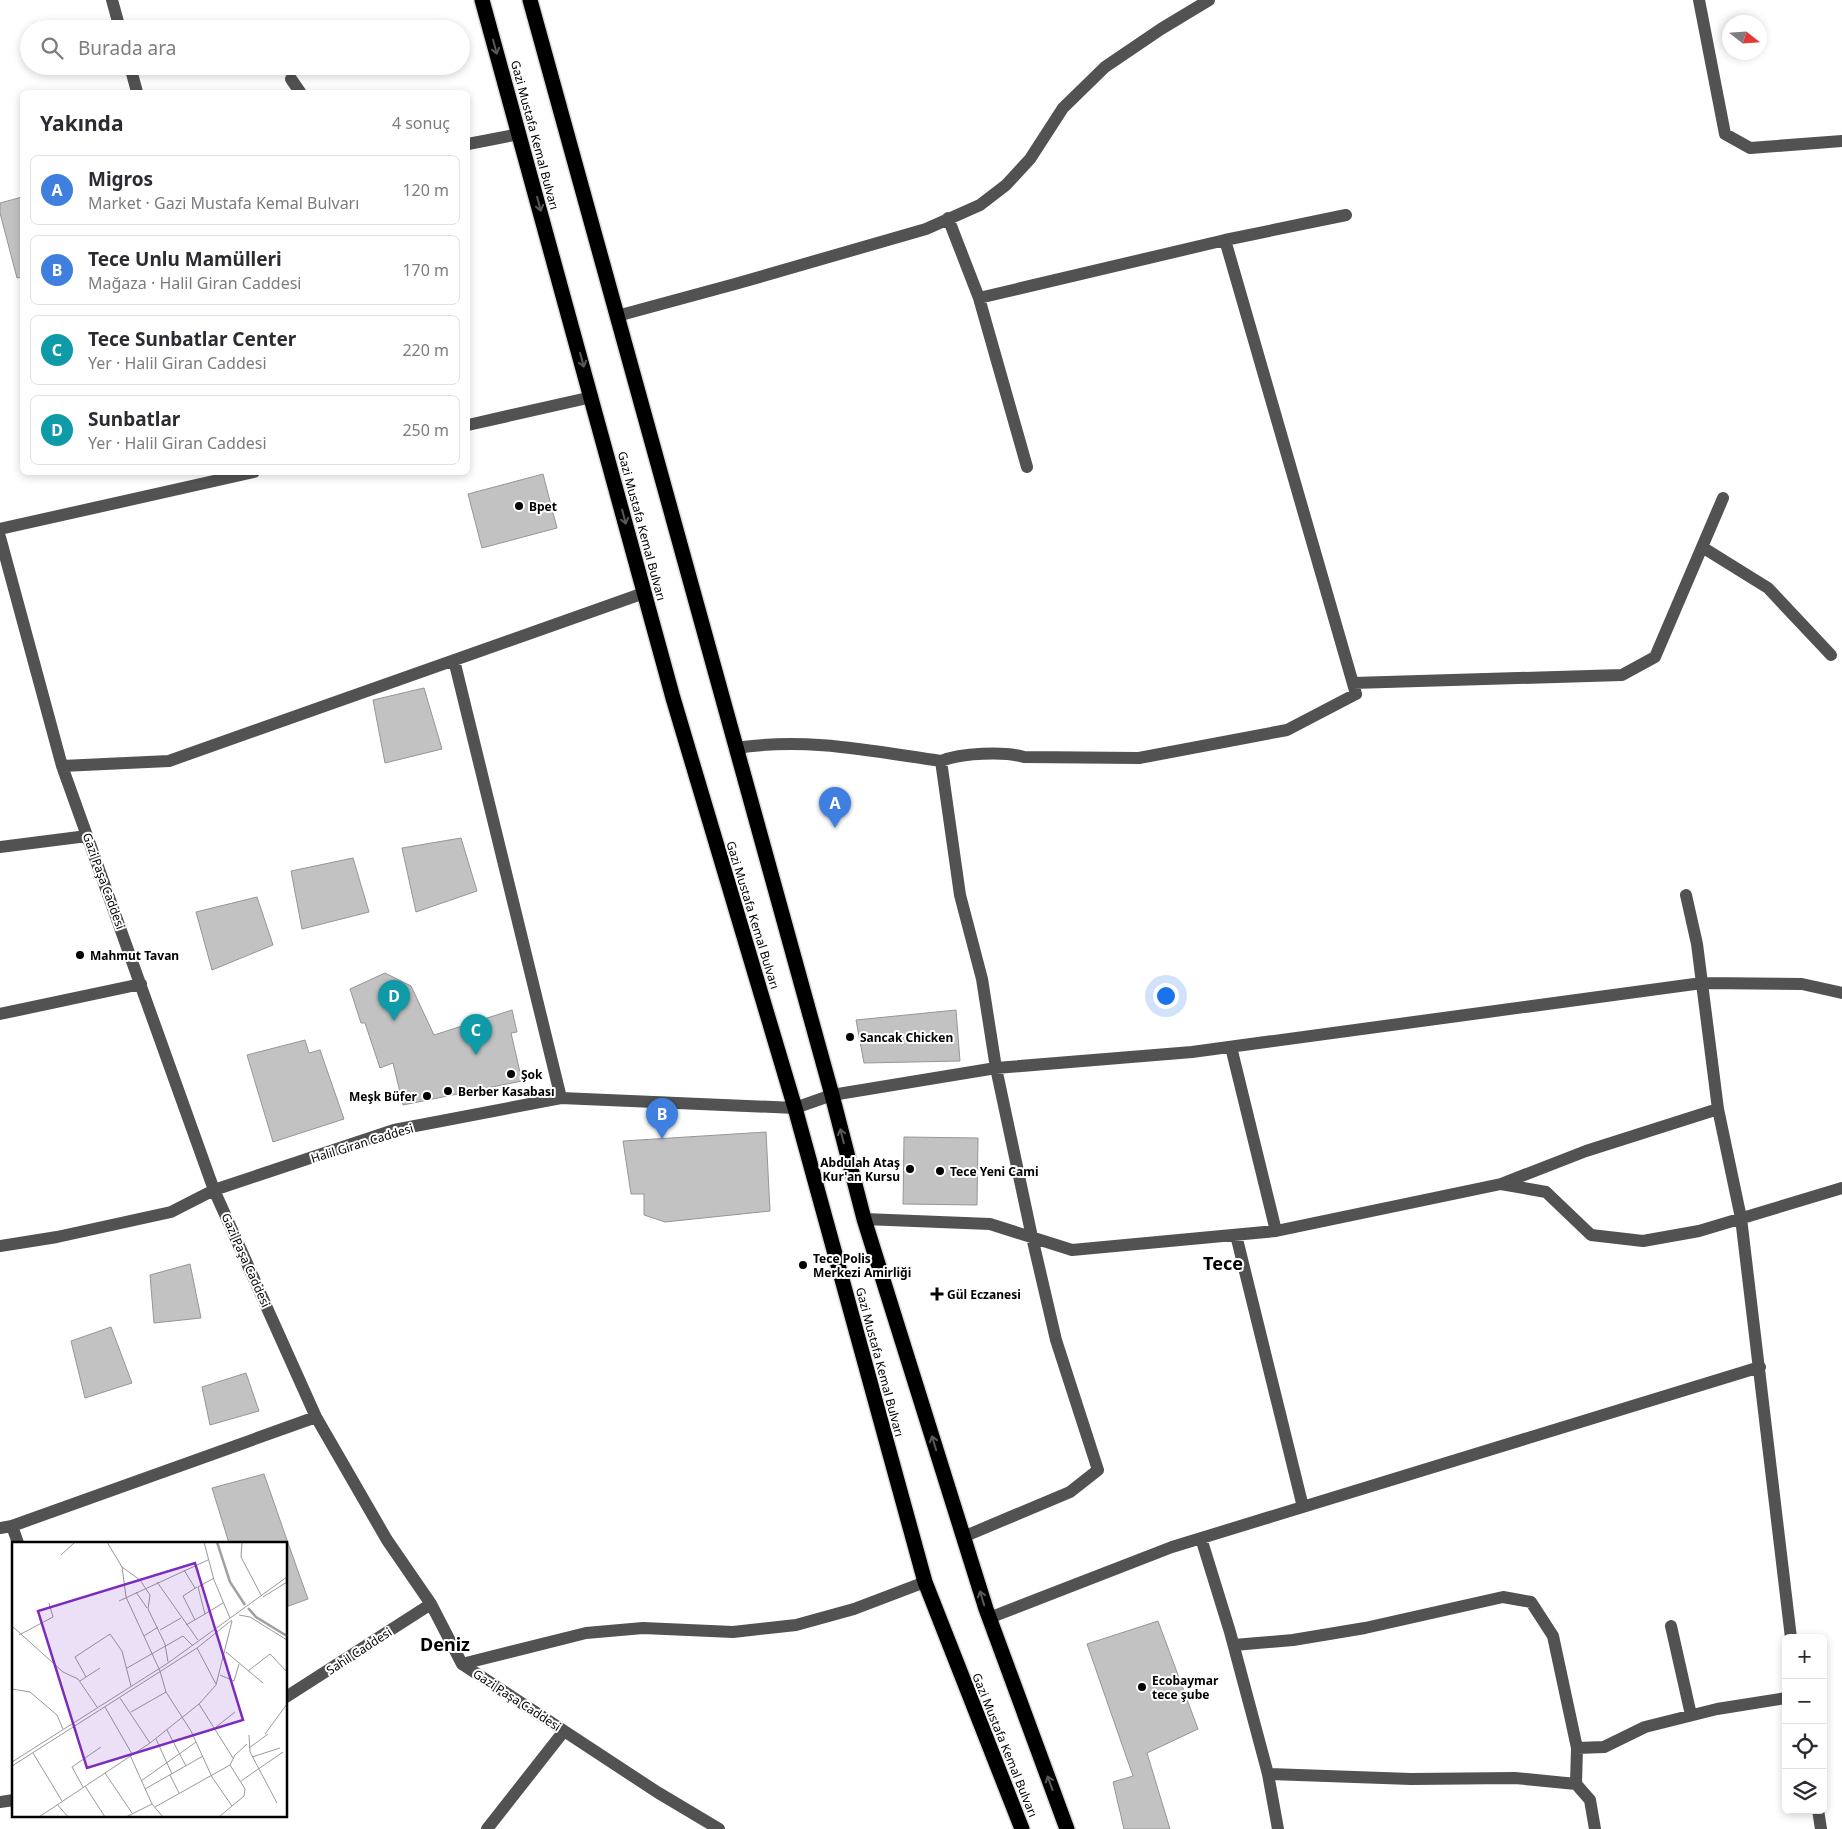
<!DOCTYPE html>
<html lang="tr">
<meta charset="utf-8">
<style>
:root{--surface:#fff;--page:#f7f7f7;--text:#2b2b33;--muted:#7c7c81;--line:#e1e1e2;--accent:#000}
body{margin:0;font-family:"Noto Sans",sans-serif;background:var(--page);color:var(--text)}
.controls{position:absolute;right:15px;bottom:15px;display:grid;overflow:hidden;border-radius:8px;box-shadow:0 2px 8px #0003}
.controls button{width:45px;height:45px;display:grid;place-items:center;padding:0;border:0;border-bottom:1px solid var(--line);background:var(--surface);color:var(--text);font:25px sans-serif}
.compass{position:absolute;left:1722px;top:15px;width:45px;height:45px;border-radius:50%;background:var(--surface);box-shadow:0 2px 8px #0003;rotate:107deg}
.you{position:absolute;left:1165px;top:995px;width:18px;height:18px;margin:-12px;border:4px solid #fff;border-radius:50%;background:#1a73e8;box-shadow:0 0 0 8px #1a73e833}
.badge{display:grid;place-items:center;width:32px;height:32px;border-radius:50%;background:var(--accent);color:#fff;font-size:16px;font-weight:700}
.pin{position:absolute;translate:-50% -41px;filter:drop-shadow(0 1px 2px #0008)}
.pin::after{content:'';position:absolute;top:26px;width:18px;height:15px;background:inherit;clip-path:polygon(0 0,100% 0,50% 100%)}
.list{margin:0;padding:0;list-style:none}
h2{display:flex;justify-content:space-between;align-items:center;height:65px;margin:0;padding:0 20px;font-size:21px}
h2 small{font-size:16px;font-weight:400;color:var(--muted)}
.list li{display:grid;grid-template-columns:32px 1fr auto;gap:15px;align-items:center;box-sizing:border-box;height:70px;margin:0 10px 10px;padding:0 10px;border:1px solid var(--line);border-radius:8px}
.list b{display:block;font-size:19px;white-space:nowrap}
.list p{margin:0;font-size:16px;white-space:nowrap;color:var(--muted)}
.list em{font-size:16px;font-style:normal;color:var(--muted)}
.icon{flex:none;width:28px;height:28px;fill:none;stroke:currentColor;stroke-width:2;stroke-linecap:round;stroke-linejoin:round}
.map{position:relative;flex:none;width:1842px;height:1829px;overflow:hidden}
.search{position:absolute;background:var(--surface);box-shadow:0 2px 8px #0003;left:20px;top:20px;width:450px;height:55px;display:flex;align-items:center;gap:12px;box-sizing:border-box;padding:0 18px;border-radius:28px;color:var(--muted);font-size:19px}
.panel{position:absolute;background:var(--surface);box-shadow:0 2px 8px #0003;left:20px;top:90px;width:450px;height:385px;border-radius:8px}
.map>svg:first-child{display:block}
.building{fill:#c2c2c2;stroke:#969696}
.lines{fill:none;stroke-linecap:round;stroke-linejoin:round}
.highway-casing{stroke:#dbdbdb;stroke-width:18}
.minor{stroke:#525252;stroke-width:12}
.highway{stroke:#000;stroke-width:15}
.oneway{stroke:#595959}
.poi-dot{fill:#000;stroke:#fff;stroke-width:2}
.labels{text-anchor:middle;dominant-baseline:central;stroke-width:4;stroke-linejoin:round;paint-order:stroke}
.street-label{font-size:12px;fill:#000;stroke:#fff}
.poi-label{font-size:12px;font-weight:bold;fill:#000;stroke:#fff;text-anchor:start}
.district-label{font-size:18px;font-weight:bold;fill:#000;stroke:#fff}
.inset-river{fill:none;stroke:#a0a0a0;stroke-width:2.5}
.inset-road{fill:none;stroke:#999;stroke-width:1}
.view{fill:#7b2cbf;fill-opacity:0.15;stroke:#7b2cbf;stroke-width:2.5}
.inset-edge{fill:none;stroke:#000;stroke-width:2.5}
</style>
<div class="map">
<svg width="1842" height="1829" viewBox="0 0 1842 1829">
<rect width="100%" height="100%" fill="#fff"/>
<!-- building -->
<path class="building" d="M22 197V277L17 278 0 213V203Z
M543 474 557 528 482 548 468 494Z
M424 688 442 749 385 763 373 700Z
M461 838 477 891 416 912 402 848Z
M353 858 369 912 302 929 291 871Z
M257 897 273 945 212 970 196 912Z
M385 973 411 986 434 1035 512 1010 517 1032 511 1033 522 1081 403 1105 393 1063 380 1068 365 1023H361L350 989Z
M956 1010 960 1061 864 1063 856 1020Z
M305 1040 309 1053 320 1050 344 1119 273 1142 247 1055Z
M766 1132 770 1211 665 1222 644 1215V1194H631L623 1141Z
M904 1137 978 1138 977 1205 903 1204Z
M190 1264 201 1318 154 1323 150 1275Z
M111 1327 132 1383 85 1398 71 1341Z
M246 1373 259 1411 210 1425 202 1387Z
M264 1474 288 1543H229L212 1488Z
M288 1543 308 1599 286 1607V1544Z
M1158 1621 1198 1729 1147 1753 1170 1829H1124L1113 1782 1133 1776 1087 1644Z"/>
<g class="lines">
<!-- highway casing -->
<g class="highway-casing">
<path id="highway" d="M482 0 673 698 795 1108 925 1582 1022 1829
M530 0 832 1095 864 1219 986 1609 1067 1829"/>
</g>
<!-- minor -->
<path class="minor" d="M112 0 120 29
M1699 0 1725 134 1750 148 1842 141
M130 66 137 92
M291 79 300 92
M468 144 519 134
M1225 240 1346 215
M979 298 1027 467
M617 316 735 284 926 229 980 205 1006 185 1030 159 1063 108 1105 67 1161 29 1209 0
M468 425 592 397
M0 529 254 472
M0 537 62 766 214 1190 316 1417 387 1540 431 1604 462 1664 657 1792 719 1829
M1702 547 1768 588 1831 655
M454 660 561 1098
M1353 683 1622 675 1655 657 1723 498
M736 748C808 737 871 751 941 761 961 753 1004 751 1024 757L1139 758 1287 730 1356 694 1225 240 979 298 948 218
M941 761 960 895 982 979 996 1068 1032 1237 1056 1340 1098 1470 1070 1492 963 1537
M62 766 169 761 644 593
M0 847 87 836
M1686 895 1697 944 1718 1109 1741 1218 1791 1638
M0 1014 141 984
M1231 1047 1276 1231
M1501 1184 1586 1151 1718 1109
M864 1219 990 1224 1072 1250 1276 1231 1501 1184 1546 1192 1591 1235 1643 1241 1699 1231 1842 1188
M1236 1235 1303 1507
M0 1246 57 1237 171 1212 214 1190 394 1130 561 1098 795 1108 832 1095 996 1068 1192 1052 1702 983 1802 984 1842 993
M12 1526 18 1543
M0 1528 12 1526 316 1417
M1201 1538 1230 1632 1268 1774 1411 1779 1515 1778 1576 1784 1590 1800 1595 1829
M989 1618 1172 1547 1760 1367
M1671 1626 1691 1715
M1234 1645 1293 1640 1365 1628 1503 1597 1531 1602 1553 1636 1577 1748 1576 1784
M462 1664 586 1633 643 1628 733 1632 796 1625 854 1609 925 1582
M286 1697 431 1604
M1577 1748 1604 1747 1645 1727 1717 1709 1786 1698
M1268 1774 1278 1829
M0 1802 14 1800
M1818 1810 1821 1829
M487 1829 564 1731"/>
<!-- highway -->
<use href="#highway" class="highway"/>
</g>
<!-- one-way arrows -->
<defs><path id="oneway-shaft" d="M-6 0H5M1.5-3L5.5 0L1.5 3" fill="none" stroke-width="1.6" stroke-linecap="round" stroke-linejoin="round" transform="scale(1.25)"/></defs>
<g class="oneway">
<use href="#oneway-shaft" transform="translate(495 47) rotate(75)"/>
<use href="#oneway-shaft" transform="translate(539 204) rotate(75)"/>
<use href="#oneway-shaft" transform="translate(582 360) rotate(75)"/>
<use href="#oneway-shaft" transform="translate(624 517) rotate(75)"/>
<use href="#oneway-shaft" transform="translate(842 1136) rotate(-104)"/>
<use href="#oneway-shaft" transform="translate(934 1443) rotate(-107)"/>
<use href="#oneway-shaft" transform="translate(982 1598) rotate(-107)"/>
<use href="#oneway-shaft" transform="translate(1050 1783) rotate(-110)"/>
</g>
<!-- markers -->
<g class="poi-dot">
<circle cx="519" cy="506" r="5"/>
<circle cx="80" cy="955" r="5"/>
<circle cx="850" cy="1037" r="5"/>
<circle cx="511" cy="1074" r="5"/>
<circle cx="448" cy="1091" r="5"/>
<circle cx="427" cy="1096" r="5"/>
<circle cx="910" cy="1169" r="5"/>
<circle cx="940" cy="1171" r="5"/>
<circle cx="803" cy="1265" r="5"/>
<path d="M934.5 1286.5h5v5h5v5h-5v5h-5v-5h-5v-5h5z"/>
<circle cx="1142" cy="1687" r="5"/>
</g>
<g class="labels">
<!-- street labels -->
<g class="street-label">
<text transform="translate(535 135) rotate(75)">Gazi Mustafa Kemal Bulvarı</text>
<text transform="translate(642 526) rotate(75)">Gazi Mustafa Kemal Bulvarı</text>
<text transform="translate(104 881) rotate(70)">Gazi Paşa Caddesi</text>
<text transform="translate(753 915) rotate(73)">Gazi Mustafa Kemal Bulvarı</text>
<text transform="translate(362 1143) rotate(-17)">Halil Giran Caddesi</text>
<text transform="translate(246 1260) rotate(66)">Gazi Paşa Caddesi</text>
<text transform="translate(880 1362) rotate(75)">Gazi Mustafa Kemal Bulvarı</text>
<text transform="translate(359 1651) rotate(-33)">Sahil Caddesi</text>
<text transform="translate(517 1700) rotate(33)">Gazi Paşa Caddesi</text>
<text transform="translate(1005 1745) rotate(68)">Gazi Mustafa Kemal Bulvarı</text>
</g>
<!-- poi labels -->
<g class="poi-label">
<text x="529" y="506">Bpet</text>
<text x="90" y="955">Mahmut Tavan</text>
<text x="860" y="1037">Sancak Chicken</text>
<text x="521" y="1074">Şok</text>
<text x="458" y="1091">Berber Kasabası</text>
<text x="417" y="1096" text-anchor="end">Meşk Büfer</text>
<text x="900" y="1162" text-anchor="end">Abdulah Ataş<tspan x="900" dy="14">Kur'an Kursu</tspan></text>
<text x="950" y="1171">Tece Yeni Cami</text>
<text x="813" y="1258">Tece Polis<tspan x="813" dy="14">Merkezi Amirliği</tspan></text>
<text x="947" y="1294">Gül Eczanesi</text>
<text x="1152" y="1680">Ecobaymar<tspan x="1152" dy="14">tece şube</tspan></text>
</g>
<!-- district labels -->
<g class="district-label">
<text x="1223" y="1263">Tece</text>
<text x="445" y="1644">Deniz</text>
</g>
</g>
<!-- overview -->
<g transform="translate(12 1542)">
<rect width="275" height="275" fill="#fff"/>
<path class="inset-river" d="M205 0 218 40 233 63M236 66 244 75 275 94"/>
<path class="inset-road" d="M95 0 110 25 128 38 138 53 136 67 153 102 156 120M192 0 202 38 218 76M230 0 229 15 249 53M49 13 63 0M110 25 114 55 148 129 154 150 179 189 200 235 220 264 207 275M172 28 183 46M145 40 186 98M124 50 135 66M251 55 275 40M107 59 196 18M193 72 211 61M227 73 238 75 275 98M183 78 171 54 185 45M174 83 193 72 186 45 202 36M0 84 51 130 66 137 85 165M148 88 169 76M7 93 41 75 37 61M132 94 146 85M185 106 204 142M214 110 251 141M115 126 171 94 181 104M236 129 258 112 275 130M208 133 222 139 227 122M74 135 88 126M68 139 74 135 63 115 98 92 110 109 119 144M0 147 18 150 45 173 51 187M108 156 138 201M187 162 221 216M93 165 120 212M119 170 154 150M204 185 223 170M155 188 174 224M253 192 275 162M237 193 238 210 265 261M144 197 160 232M237 206 256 192M21 211 50 259M118 213 140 262 151 275M240 215 268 206M0 220 156 121 275 35M218 223 233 247 232 254 220 264M0 224 185 106 220 78M93 231 120 271M158 233 167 251M129 239 184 200M229 239 271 210M73 244 93 275M71 245 60 225 89 205M133 247 191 214M45 262 56 275M143 265 218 223 223 213 235 202M27 275 138 201 187 162 204 143 220 79M114 275 140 262"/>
<path class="view" d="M183 21 231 178 75 226 26 69Z"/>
<rect width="275" height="275" class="inset-edge"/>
</g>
</svg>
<div class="controls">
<button>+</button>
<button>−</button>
<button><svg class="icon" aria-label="locate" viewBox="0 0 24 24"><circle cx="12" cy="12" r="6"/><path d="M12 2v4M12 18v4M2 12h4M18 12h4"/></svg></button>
<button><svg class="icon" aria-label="layers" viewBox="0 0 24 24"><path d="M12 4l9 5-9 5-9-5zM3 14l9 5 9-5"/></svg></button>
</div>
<svg class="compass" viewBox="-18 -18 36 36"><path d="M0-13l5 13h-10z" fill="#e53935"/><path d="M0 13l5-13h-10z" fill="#7c7c81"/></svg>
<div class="you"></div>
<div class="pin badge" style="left:835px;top:828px;background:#3f7fe0">A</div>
<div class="pin badge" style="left:662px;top:1139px;background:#3f7fe0">B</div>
<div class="pin badge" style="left:476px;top:1055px;background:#0f9aa8">C</div>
<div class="pin badge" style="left:394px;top:1021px;background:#0f9aa8">D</div>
<div class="search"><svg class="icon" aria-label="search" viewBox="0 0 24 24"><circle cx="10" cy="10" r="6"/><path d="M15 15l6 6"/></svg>Burada ara</div>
<section class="panel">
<h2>Yakında<small>4 sonuç</small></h2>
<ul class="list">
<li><span class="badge" style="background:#3f7fe0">A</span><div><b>Migros</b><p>Market · Gazi Mustafa Kemal Bulvarı</p></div><em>120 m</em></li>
<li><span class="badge" style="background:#3f7fe0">B</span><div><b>Tece Unlu Mamülleri</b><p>Mağaza · Halil Giran Caddesi</p></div><em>170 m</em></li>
<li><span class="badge" style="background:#0f9aa8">C</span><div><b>Tece Sunbatlar Center</b><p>Yer · Halil Giran Caddesi</p></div><em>220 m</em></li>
<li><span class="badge" style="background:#0f9aa8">D</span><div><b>Sunbatlar</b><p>Yer · Halil Giran Caddesi</p></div><em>250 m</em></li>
</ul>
</section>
</div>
